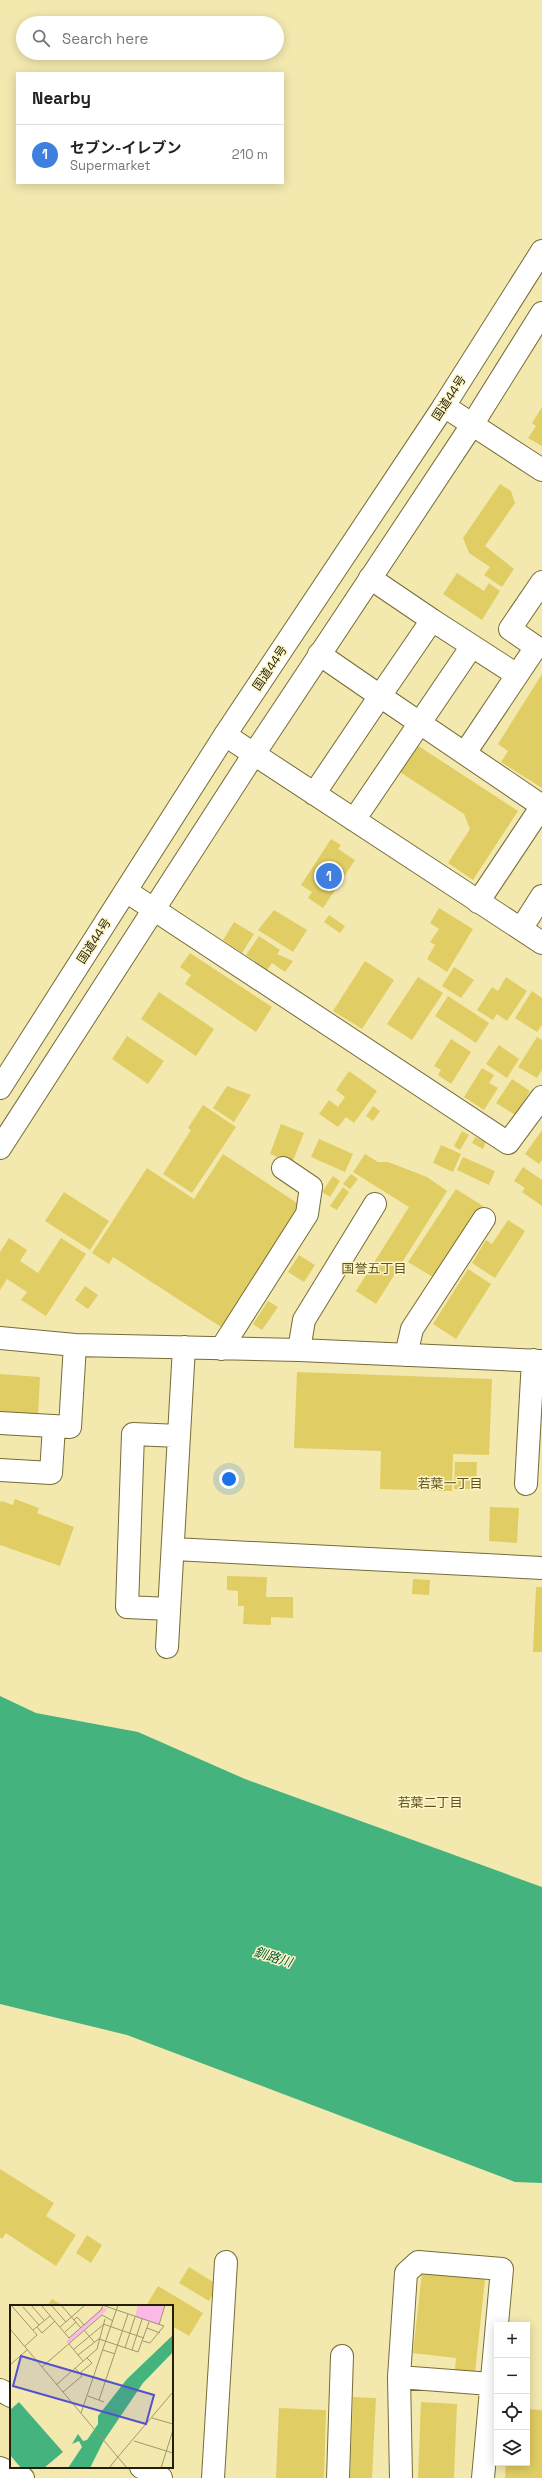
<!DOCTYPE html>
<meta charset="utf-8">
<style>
:root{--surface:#fff;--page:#f2f2f2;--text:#222;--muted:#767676;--line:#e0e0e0;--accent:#db2777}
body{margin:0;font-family:"Space Grotesk","Noto Sans JP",sans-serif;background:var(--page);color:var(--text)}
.controls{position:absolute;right:12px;bottom:12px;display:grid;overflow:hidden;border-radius:0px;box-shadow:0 2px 10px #0003}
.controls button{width:36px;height:36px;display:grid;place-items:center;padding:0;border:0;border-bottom:1px solid var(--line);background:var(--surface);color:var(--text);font:20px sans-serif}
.you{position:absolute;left:229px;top:1479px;width:14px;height:14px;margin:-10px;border:3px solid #fff;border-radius:50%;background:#1a73e8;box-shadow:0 0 0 6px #1a73e833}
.badge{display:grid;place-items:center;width:26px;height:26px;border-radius:50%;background:var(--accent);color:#fff;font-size:13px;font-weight:700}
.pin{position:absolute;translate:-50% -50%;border:2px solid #fff;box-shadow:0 1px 4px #0006}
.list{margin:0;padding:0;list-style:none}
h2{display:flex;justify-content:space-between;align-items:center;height:52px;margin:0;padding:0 16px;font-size:17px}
h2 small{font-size:13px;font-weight:400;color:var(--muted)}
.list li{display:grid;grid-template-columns:26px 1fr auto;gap:12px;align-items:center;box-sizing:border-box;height:60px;padding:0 16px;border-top:1px solid var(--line)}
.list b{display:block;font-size:15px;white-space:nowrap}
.list p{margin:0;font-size:13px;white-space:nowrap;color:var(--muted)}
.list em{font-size:13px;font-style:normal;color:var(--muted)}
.icon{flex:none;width:22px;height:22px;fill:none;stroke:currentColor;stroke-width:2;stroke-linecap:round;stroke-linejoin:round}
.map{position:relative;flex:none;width:542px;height:2478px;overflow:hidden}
.search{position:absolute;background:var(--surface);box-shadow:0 2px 10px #0003;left:16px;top:16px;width:268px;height:44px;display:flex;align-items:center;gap:10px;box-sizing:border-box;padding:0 14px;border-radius:22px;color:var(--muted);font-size:15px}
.panel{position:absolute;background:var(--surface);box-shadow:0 2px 10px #0003;left:16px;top:72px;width:268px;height:112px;border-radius:0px}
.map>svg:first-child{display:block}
.water{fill:#44b37e}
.building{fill:#e0cd63}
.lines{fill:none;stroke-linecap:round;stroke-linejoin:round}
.minor-casing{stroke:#766c36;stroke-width:24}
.highway-casing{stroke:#766c36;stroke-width:24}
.minor{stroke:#fff;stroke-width:22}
.highway{stroke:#fff;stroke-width:22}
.labels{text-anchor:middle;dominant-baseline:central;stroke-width:3;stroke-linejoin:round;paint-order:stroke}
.street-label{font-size:12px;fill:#221e07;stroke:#fef6c8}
.neighbourhood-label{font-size:13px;fill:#5e541d;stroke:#fef6c8}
.water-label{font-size:13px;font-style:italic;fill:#005a38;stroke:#fef6c8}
.inset-road{fill:none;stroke:#9f986c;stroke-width:1}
.view{fill:#5552c9;fill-opacity:0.15;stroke:#5552c9;stroke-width:2}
.inset-edge{fill:none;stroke:#221e07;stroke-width:2}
</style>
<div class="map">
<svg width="542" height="2478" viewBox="0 0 542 2478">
<rect width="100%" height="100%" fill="#f3e9af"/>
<!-- water -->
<path class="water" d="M0 1696 36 1713 138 1732 245 1779 542 1887V2183L515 2182 127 2035 0 2004Z"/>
<!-- building -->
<path class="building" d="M542 407V446L528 438 536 426 532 423Z
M500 484 511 491 515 503 485 546 514 569 502 587 484 575 490 567 469 553 463 538Z
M457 573 484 591 489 583 500 591 482 620 443 594Z
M542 674V788L501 762 508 751 498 744Z
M417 745 518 811 473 880 448 863 470 829 464 814 400 772Z
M331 839 341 845 338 849 355 860 323 908 308 898 312 892 301 885Z
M439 908 473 929 447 972 427 959 435 945 430 942 439 929 430 923Z
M274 910 307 930 293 952 258 930Z
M329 915 345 926 340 933 324 922Z
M234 922 254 934 242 953 223 940Z
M259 936 280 950 277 954 293 961 285 972 272 963 267 970 246 955Z
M190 953 272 1007 256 1032 185 984 191 975 180 967Z
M365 961 394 980 362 1029 333 1011Z
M454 967 474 980 461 998 442 986Z
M418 977 443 993 412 1040 387 1024Z
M506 977 527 991 507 1021 497 1014 493 1020 477 1010 492 987 498 991Z
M532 991 542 998V1025L537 1032 515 1018Z
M159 992 214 1029 196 1056 141 1019Z
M448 996 489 1023 476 1043 435 1016Z
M127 1036 164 1061 148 1084 112 1059Z
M537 1037 542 1040V1070L537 1078 518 1067Z
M451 1039 471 1052 451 1084 438 1075 441 1070 434 1066Z
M499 1045 519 1059 507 1078 486 1064Z
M482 1068 494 1075 489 1083 498 1088 484 1110 464 1097Z
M349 1071 377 1091 354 1123 346 1117 338 1127 319 1114 329 1100 338 1107 345 1097 336 1090Z
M512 1079 530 1091 515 1115 496 1103Z
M227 1086 251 1095 234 1122 213 1108Z
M203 1105 236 1127 192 1193 163 1174 191 1130 188 1128Z
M373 1106 380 1111 373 1121 366 1116Z
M281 1124 304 1133 292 1163 270 1154Z
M542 1130V1160L539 1164 525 1154Z
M462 1131 469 1135 460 1150 454 1146Z
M475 1137 486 1142 483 1149 472 1143Z
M319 1139 353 1154 345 1172 311 1157Z
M441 1145 461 1154 453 1172 433 1163Z
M223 1154 303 1207 224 1329 113 1257 109 1264 92 1253 147 1168 194 1199Z
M365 1154 378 1162H388L427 1177 447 1191 376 1304 356 1291 409 1207 353 1172Z
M463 1157 495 1171 489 1185 457 1170Z
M523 1167 542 1180V1206L522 1192 525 1188 514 1181Z
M351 1174 358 1179 350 1189 343 1184Z
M333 1176 340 1181 330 1197 322 1192Z
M343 1187 349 1192 337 1210 330 1206Z
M456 1189 483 1206 436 1279 408 1262Z
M64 1192 109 1221 90 1250 45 1221Z
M508 1220 525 1231 495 1278 472 1263 486 1240 492 1244Z
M9 1238 27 1250 20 1261 38 1273 61 1238 86 1254 46 1316 21 1300 27 1292 7 1279 0 1290V1252Z
M299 1255 315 1265 304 1282 288 1272Z
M468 1269 491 1284 456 1339 433 1324Z
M85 1286 98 1295 88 1309 75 1300Z
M268 1301 278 1307 262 1330 253 1324Z
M297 1372 492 1379 489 1455 453 1454 452 1491 380 1489 381 1451 294 1448Z
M0 1374 40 1377 38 1416 0 1413Z
M455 1462H477L476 1489H454Z
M15 1499 39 1508 37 1513 74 1527 60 1566 0 1545V1503L1 1501 13 1505Z
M490 1507 519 1508 517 1543 489 1541Z
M227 1576 267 1577 266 1597H293V1618L271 1617V1625L243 1624 244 1606H238V1591L227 1590Z
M413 1579 430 1580 429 1595 412 1594Z
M536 1587H542V1652H533Z
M0 2169 54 2203 46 2216 76 2235 56 2266 6 2233 2 2239 0 2237Z
M87 2235 102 2245 91 2263 76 2253Z
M189 2267 218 2285 209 2301 179 2283Z
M422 2272 485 2279 475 2373 455 2371 456 2358 413 2353Z
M158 2286 203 2313 189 2336 172 2326V2306H146Z
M52 2299 64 2306H47Z
M353 2397 376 2398 372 2478H350Z
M421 2402 457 2404 454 2478H418Z
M279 2408 326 2410 324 2478H276Z
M527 2409 542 2410V2478H505L506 2463H527Z"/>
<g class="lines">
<!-- minor casing -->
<g class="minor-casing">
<path id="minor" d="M444 406 542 470
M432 620 517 675
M319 654 380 696 432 620 370 578
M225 735 542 943
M465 753 536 647 510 629 542 582
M314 794 380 696 542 806
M354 820 472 646
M126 891 508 1143 542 1097
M478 902 542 806
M521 929 542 896
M0 1338 75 1345 299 1350 542 1361
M221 1349 307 1214 311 1187 283 1168
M299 1350 304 1320 375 1204
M406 1355 412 1329 484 1219
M0 1423 70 1427 75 1345
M0 1470 51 1473 54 1426
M526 1484 533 1360
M174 1549 542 1568
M169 1609 127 1607 133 1434 179 1436
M167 1647 184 1347
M399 2377 491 2384
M0 2390 11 2396
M141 2467 161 2478
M213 2478 226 2262
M338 2478 342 2356
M401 2478 399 2377 406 2273 418 2262 502 2269 483 2478"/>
</g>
<!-- highway casing -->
<g class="highway-casing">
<path id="highway" d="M0 1088 225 735 444 406 542 251
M0 1148 254 754 472 425 542 313
M0 2468 23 2478"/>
</g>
<!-- minor -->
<use href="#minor" class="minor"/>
<!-- highway -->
<use href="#highway" class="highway"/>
</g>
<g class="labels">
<!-- street labels -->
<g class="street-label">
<text transform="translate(449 398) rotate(-57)">国道44号</text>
<text transform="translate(270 668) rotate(-56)">国道44号</text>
<text transform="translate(94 941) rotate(-57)">国道44号</text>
</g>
<!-- neighbourhood labels -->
<g class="neighbourhood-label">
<text x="374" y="1268">国誉五丁目</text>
<text x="450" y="1483">若葉一丁目</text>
<text x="430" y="1802">若葉二丁目</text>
</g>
<!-- water labels -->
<g class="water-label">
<text transform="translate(273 1957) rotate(17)">釧路川</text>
</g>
</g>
<!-- overview -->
<g transform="translate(10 2305)">
<rect width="163" height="163" fill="#f3e9af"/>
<path d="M128 0H155L149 20 125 12ZM93 2 98 4 58 39 56 36Z" fill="#fcb9e6"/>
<path d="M163 30V47L133 78 93 137 80 163H58L72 142 69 136 62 139 68 129 73 136 77 135 88 119V111L117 74ZM9 97 53 147 34 163H11L0 150V105Z" fill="#44b37e"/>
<path class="inset-road" d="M1 0 27 30 15 41M21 0 34 15M31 0 59 33 91 5 93 0M41 0 56 17M51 0 71 23M92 0 154 21 140 38 133 36M13 2 29 20M64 15 67 12 74 20M93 19 134 33M149 20 155 0M27 22 32 28 45 16M50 22 75 0M137 23 150 28M0 24 117 163M23 25 40 11M74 25 84 37M55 27 66 17M89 34 128 47 139 17M59 39 73 56M115 43 125 12M63 45 93 20M93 45 105 49M122 45 132 14M68 50 90 33M0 60 17 45M32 62 92 10 103 16M70 68 82 58 77 53M46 80 87 44 95 14M53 87 72 71 65 63M78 91 94 97M89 95 118 9M71 108 108 0M142 113 163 119M124 136 163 148M107 153 163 87M99 163 107 153M151 163 163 125"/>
<path class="view" d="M11 51 144 90 136 119 3 81Z"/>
<rect width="163" height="163" class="inset-edge"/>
</g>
</svg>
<div class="controls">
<button>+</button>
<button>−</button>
<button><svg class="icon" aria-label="locate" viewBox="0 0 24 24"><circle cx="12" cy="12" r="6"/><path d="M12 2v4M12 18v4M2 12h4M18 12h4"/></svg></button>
<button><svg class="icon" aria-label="layers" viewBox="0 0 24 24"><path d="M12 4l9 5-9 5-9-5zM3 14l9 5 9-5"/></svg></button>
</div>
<div class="you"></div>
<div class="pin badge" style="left:329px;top:876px;background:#3f7fe0">1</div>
<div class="search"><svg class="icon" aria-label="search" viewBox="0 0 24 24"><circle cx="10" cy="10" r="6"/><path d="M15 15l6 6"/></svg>Search here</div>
<section class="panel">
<h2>Nearby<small></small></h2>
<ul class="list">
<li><span class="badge" style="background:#3f7fe0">1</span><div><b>セブン-イレブン</b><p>Supermarket</p></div><em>210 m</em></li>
</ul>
</section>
</div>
